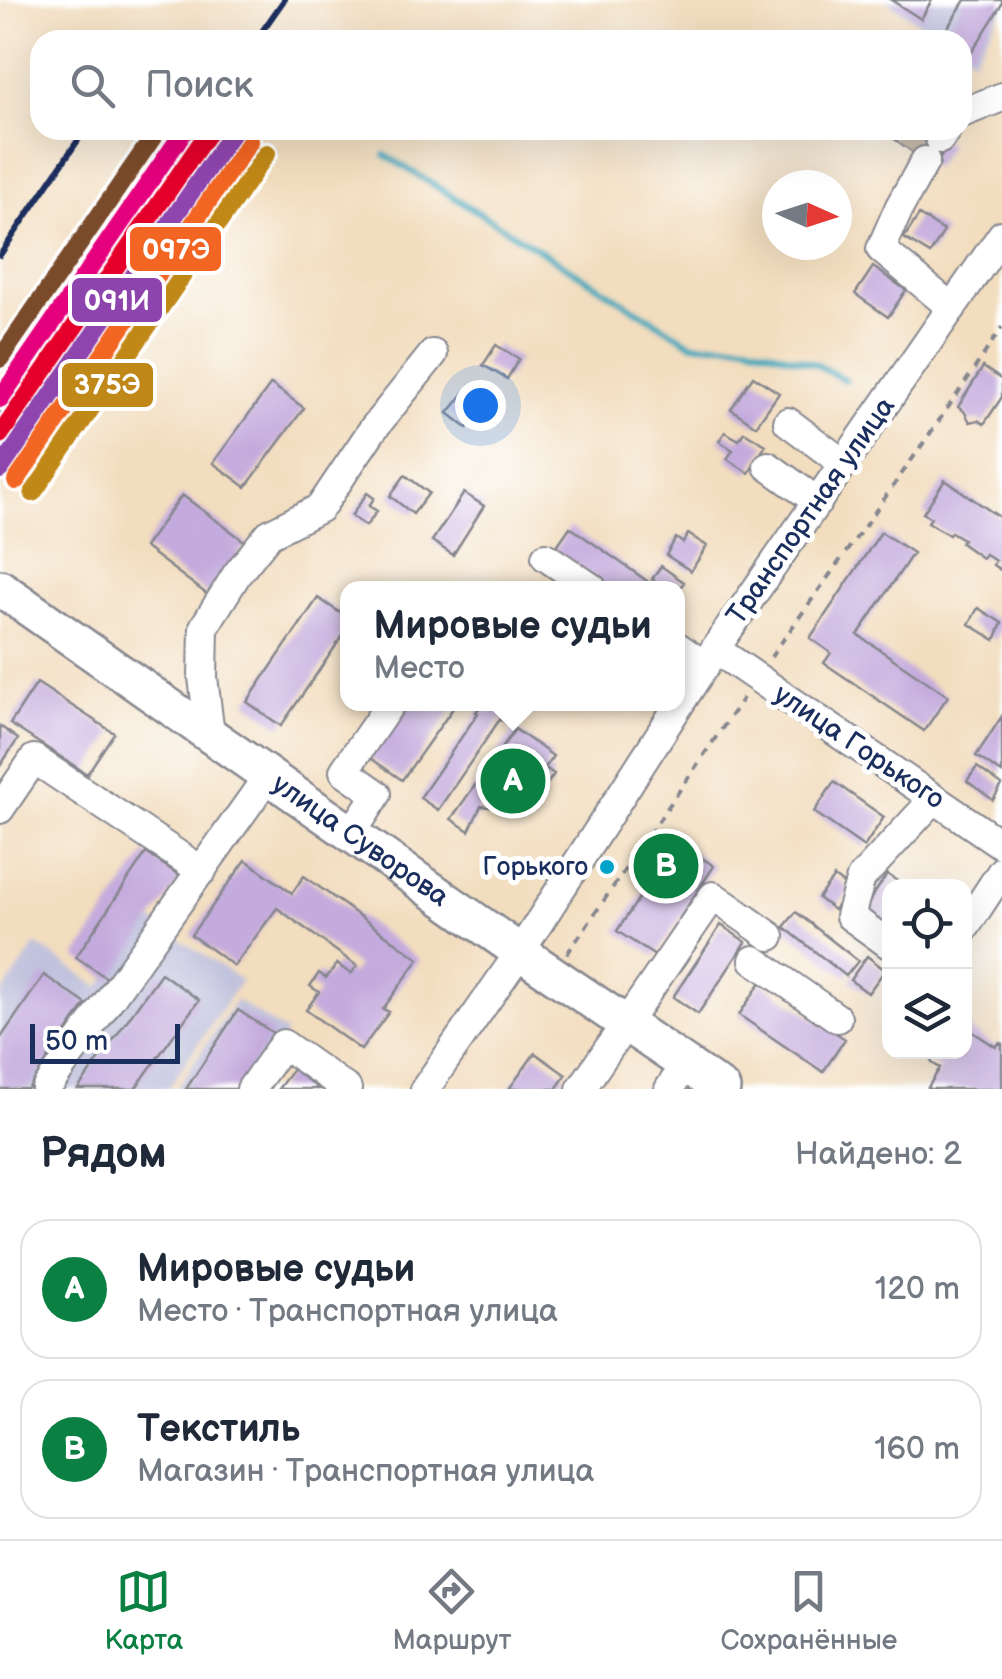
<!DOCTYPE html>
<html lang="ru">
<meta charset="utf-8">
<style>
:root{--surface:#fff;--page:#f2f2f3;--text:#1f2937;--muted:#747a83;--line:#e0e1e3;--accent:#0b8043}
body{margin:0;font-family:"Balsamiq Sans",sans-serif;background:var(--page);color:var(--text)}
.controls{position:absolute;right:30px;bottom:30px;display:grid;overflow:hidden;border-radius:20px;box-shadow:0 10px 40px #0002}
.controls button{width:90px;height:90px;display:grid;place-items:center;padding:0;border:0;border-bottom:2px solid var(--line);background:var(--surface);color:var(--text);font:50px sans-serif}
.compass{position:absolute;left:762px;top:170px;width:90px;height:90px;border-radius:50%;background:var(--surface);box-shadow:0 10px 40px #0002;rotate:93deg}
.scale{position:absolute;left:30px;bottom:25px;width:150px;box-sizing:border-box;padding-left:10px;border:5px solid #1b2f5e;border-top:0;font-size:28px;line-height:35px;white-space:nowrap;color:#1b2f5e;-webkit-text-stroke:8px #fff;paint-order:stroke}
.you{position:absolute;left:480px;top:405px;width:35px;height:35px;margin:-25px;border:8px solid #fff;border-radius:50%;background:#1a73e8;box-shadow:0 0 0 15px #1a73e833}
.badge{display:grid;place-items:center;width:65px;height:65px;border-radius:50%;background:var(--accent);color:#fff;font-size:32px;font-weight:700}
.pin{position:absolute;translate:-50% -50%;border:5px solid #fff;box-shadow:0 2px 10px #0006}
.popup{position:absolute;left:340px;top:581px;width:345px;height:130px;box-sizing:border-box;display:grid;place-content:center;border-radius:20px;background:var(--surface);filter:drop-shadow(0 2px 8px #0005);font-size:32px;white-space:nowrap;color:var(--muted)}
.popup b{font-size:38px;color:var(--text)}
.popup::after{content:'';position:absolute;left:50%;top:100%;margin-left:-20px;border:20px solid transparent;border-top-color:var(--surface)}
.list{margin:0;padding:0;list-style:none}
h2{display:flex;justify-content:space-between;align-items:center;height:130px;margin:0;padding:0 40px;font-size:42px}
h2 small{font-size:32px;font-weight:400;color:var(--muted)}
.list li{display:grid;grid-template-columns:65px 1fr auto;gap:30px;align-items:center;box-sizing:border-box;height:140px;margin:0 20px 20px;padding:0 20px;border:2px solid var(--line);border-radius:30px}
.list b{display:block;font-size:38px;white-space:nowrap}
.list p{margin:0;font-size:32px;white-space:nowrap;color:var(--muted)}
.list em{font-size:32px;font-style:normal;color:var(--muted)}
.icon{flex:none;width:55px;height:55px;fill:none;stroke:currentColor;stroke-width:2;stroke-linecap:round;stroke-linejoin:round}
.map{position:relative;flex:none;width:1002px;height:1089px;overflow:hidden}
.search{position:absolute;background:var(--surface);box-shadow:0 10px 40px #0002;left:30px;right:30px;top:30px;height:110px;display:flex;align-items:center;gap:25px;box-sizing:border-box;padding:0 35px;border-radius:30px;color:var(--muted);font-size:38px}
.sheet{height:450px;background:var(--surface)}
nav{display:flex;justify-content:space-around;align-items:center;box-sizing:border-box;height:140px;border-top:2px solid var(--line);background:var(--surface);font-size:28px;color:var(--muted)}
nav a{display:grid;justify-items:center;gap:5px}
nav .on{color:var(--accent)}
.map>svg:first-child{display:block}
.industrial{fill:#c1c2dd}
.lines{fill:none;stroke-linecap:round;stroke-linejoin:round}
.stream{stroke:#3da8bd;stroke-width:6}
.building{fill:#c4abdd}
.minor-tunnel{stroke:#c7baab;stroke-width:28;stroke-dasharray:28 14;stroke-linecap:butt}
.minor-casing{stroke:#86868e;stroke-width:32}
.major-casing{stroke:#86868e;stroke-width:40}
.path{stroke:#86868e;stroke-width:4;stroke-dasharray:8 8;stroke-linecap:butt}
.minor{stroke:#fff;stroke-width:28}
.major{stroke:#fff;stroke-width:35}
.rail{stroke:#1b2f5e;stroke-width:6}
.rail-1-casing{stroke:#fff;stroke-width:25}
.rail-2-casing{stroke:#fff;stroke-width:25}
.rail-3-casing{stroke:#fff;stroke-width:25}
.rail-4-casing{stroke:#fff;stroke-width:25}
.rail-5-casing{stroke:#fff;stroke-width:25}
.rail-6-casing{stroke:#fff;stroke-width:25}
.rail-1{stroke:#7a4b2a;stroke-width:18}
.rail-2{stroke:#8e44ad;stroke-width:18}
.rail-3{stroke:#f26522;stroke-width:18}
.rail-4{stroke:#e4002b;stroke-width:18}
.rail-5{stroke:#c08818;stroke-width:18}
.rail-6{stroke:#e5007d;stroke-width:18}
.bus-dot{fill:#01a3c8;stroke:#fff;stroke-width:4}
.labels{text-anchor:middle;dominant-baseline:central;stroke-width:10;stroke-linejoin:round;paint-order:stroke}
.bus-label{font-size:26px;fill:#1b2f5e;stroke:#fff;text-anchor:end}
.street-label{font-size:28px;fill:#1b2f5e;stroke:#fff}
.line-badge{stroke:#fff;stroke-width:4}
.badge-label{font-size:28px;text-anchor:middle;font-weight:bold;fill:#fff}
</style>
<div class="map">
<svg width="1002" height="1089" viewBox="0 0 1002 1089">
<rect width="100%" height="100%" fill="#fff"/>
<filter id="ink" filterUnits="userSpaceOnUse"><feTurbulence type="fractalNoise" baseFrequency=".01" numOctaves="2"/><feDisplacementMap in="SourceGraphic" scale="20" xChannelSelector="R" yChannelSelector="G"/><feConvolveMatrix kernelMatrix="1 2 1 2 8 2 1 2 1" color-interpolation-filters="sRGB"/></filter>
<filter id="wash" filterUnits="userSpaceOnUse"><feTurbulence type="fractalNoise" baseFrequency=".0048" numOctaves="4" result="noise"/><feDisplacementMap in="SourceGraphic" scale="40" xChannelSelector="R" yChannelSelector="G"/><feGaussianBlur stdDeviation="2.25" result="paint"/><feColorMatrix in="noise" values="0 0 0 0 0 0 0 0 0 0 0 0 0 0 0 0 0 1.4 0 .05"/><feComposite in="paint" operator="in"/></filter>
<g filter="url(#wash)">
<rect width="100%" height="100%" fill="#f2ddbe"/>
<!-- industrial -->
<path class="industrial" d="M885 0H1002V10L973 59 962 51V40H945Z
M147 917 241 980 168 1089H0V997L36 944 100 987Z
M236 1000 286 1033 250 1089H176Z"/>
<g class="lines">
<!-- stream -->
<path class="stream" d="M385 155 692 344H747L815 364 845 380"/>
</g>
<g id="blocks">
<!-- building -->
<path class="building" d="M891 0H932L921 19Z
M965 0H1002V4L972 52 962 45V40H956L945 32Z
M899 130H928L949 145 934 167 893 138Z
M919 215 944 231 930 254 904 238Z
M873 267 906 290 888 317 855 294Z
M496 345 519 359 507 379 483 365Z
M983 367 1002 380V397L984 424 978 420 970 422 964 411 958 407Z
M753 376 779 393 756 426 731 409Z
M271 384 304 408 246 487 213 463Z
M465 392 484 407 467 428 448 413Z
M725 432 739 440 744 432 766 445 749 473 727 459 733 450 719 441Z
M405 475 429 493 413 514 390 496Z
M945 480 1002 519V571L993 565 995 561 985 554 982 558 961 543 963 539 951 532 949 535 928 522 931 518 923 513Z
M367 493 374 498 369 506 377 511 366 526 351 516Z
M464 493 484 506 453 555 432 541Z
M182 495 247 543 208 595 144 547Z
M570 527 657 588H608L554 550Z
M881 532 913 553 858 635 948 696 924 731 824 663 831 653 810 638Z
M688 534 707 546 691 571 666 555 676 538 683 543Z
M661 566 684 582 680 588H667L652 579Z
M318 598 348 618V628L281 726 247 702Z
M978 608 1002 623 995 640 969 624Z
M37 683 114 733 87 774 10 724Z
M402 704H456L402 780 366 755Z
M482 704H515L521 708 509 725 500 719 438 810 420 798 478 713 476 712Z
M1002 716V773L976 756Z
M0 726 18 739 0 766Z
M515 729 553 756 545 768 554 774 544 789 531 800 515 806 498 808 481 806 469 831 451 819Z
M977 767 1002 785 993 800 967 781Z
M834 782 884 817 864 847 814 812Z
M677 841 714 866 655 956 617 931Z
M146 853 182 877 111 981 76 957Z
M246 860 292 893 304 876 419 959 383 1009 389 1012 361 1050 306 1010 319 992 310 986 319 973 326 978 337 964 351 974 357 966 277 908 234 966 191 935Z
M887 874 905 886H890V932L862 913Z
M834 877 850 889 834 910 818 898Z
M796 912 858 961 846 976 784 927Z
M721 925 746 942 698 1014 673 997Z
M867 956 885 970 868 993 850 980Z
M161 973 199 1000 135 1089H78Z
M44 975 86 1004 28 1089H0V1039Z
M761 982 845 1039 823 1072 739 1015Z
M238 1010 273 1033 236 1089H186Z
M964 1026 996 1047 999 1043 1002 1044V1089H927L940 1068 932 1063 930 1055 933 1052H964Z
M535 1053 566 1075 556 1089H509Z
M293 1069 319 1089H278Z"/>
</g>
</g>
<g filter="url(#ink)">
<use href="#blocks" fill-opacity="0" stroke="#86868e" stroke-width="2.5"/>
<g class="lines">
<!-- minor-tunnel -->
<path class="minor-tunnel" d="M910 150 924 130"/>
<!-- minor casing -->
<g class="minor-casing">
<path id="minor" d="M962 113 1002 97
M940 139 946 130
M925 161 900 206 881 249 952 308
M788 422 844 464
M768 466 818 502
M546 557 592 588
M678 647 705 666
M715 649 1002 845
M210 735 203 677 204 627 237 574 269 534 320 508 373 429 433 354
M0 809 34 759 202 871
M351 834 377 794 344 771 390 704
M964 929 1002 871
M890 945 850 916 861 878 934 799
M754 960 837 1018
M46 1089 268 776
M251 1089 283 1044 347 1089
M425 1089 520 952 715 649 1002 235
M581 1089 713 896 770 936
M669 1089 686 1064"/>
</g>
<!-- major casing -->
<g class="major-casing">
<g id="major">
<path id="s1" d="M0 588 520 952 722 1089"/>
</g>
</g>
<!-- path -->
<path class="path" d="M771 657C849 547 929 439 1002 327
M567 954 743 698"/>
<!-- minor -->
<use href="#minor" class="minor"/>
<!-- major -->
<use href="#major" class="major"/>
<!-- rail -->
<path class="rail" d="M256 40 284 0
M0 255 85 130
M0 411 195 130"/>
<!-- rail-1 casing -->
<g class="rail-1-casing">
<path id="rail-1" d="M0 359 158 130"/>
</g>
<!-- rail-2 casing -->
<g class="rail-2-casing">
<path id="rail-2" d="M0 470 234 130"/>
</g>
<!-- rail-3 casing -->
<g class="rail-3-casing">
<path id="rail-3" d="M16 481 250 141"/>
</g>
<!-- rail-4 casing -->
<g class="rail-4-casing">
<path id="rail-4" d="M0 435 210 130"/>
</g>
<!-- rail-5 casing -->
<g class="rail-5-casing">
<path id="rail-5" d="M33 493 267 153"/>
</g>
<!-- rail-6 casing -->
<g class="rail-6-casing">
<path id="rail-6" d="M0 399 185 130"/>
</g>
<!-- rail-1 -->
<use href="#rail-1" class="rail-1"/>
<!-- rail-2 -->
<use href="#rail-2" class="rail-2"/>
<!-- rail-3 -->
<use href="#rail-3" class="rail-3"/>
<!-- rail-4 -->
<use href="#rail-4" class="rail-4"/>
<!-- rail-5 -->
<use href="#rail-5" class="rail-5"/>
<!-- rail-6 -->
<use href="#rail-6" class="rail-6"/>
</g>
</g>
<!-- markers -->
<circle class="bus-dot" cx="607" cy="867" r="9"/>
<g class="labels">
<!-- bus labels -->
<g class="bus-label">
<text x="588" y="867">Горького</text>
</g>
<!-- street labels -->
<g class="street-label">
<text transform="translate(811 511) rotate(-55)">Транспортная улица</text>
<text transform="translate(859 747) rotate(34)">улица Горького</text>
<text stroke="none"><textPath href="#s1" startOffset="440">улица Суворова</textPath></text>
</g>
</g>
<g class="line-badge">
<rect x="128" y="225" width="95" height="48" rx="10" fill="#f26522"/>
<rect x="70" y="276" width="94" height="48" rx="10" fill="#8e44ad"/>
<rect x="60" y="361" width="95" height="48" rx="10" fill="#c08818"/>
</g>
<g class="badge-label">
<text x="176" y="259">097Э</text>
<text x="117" y="310">091И</text>
<text x="107" y="394">375Э</text>
</g>
</svg>
<div class="controls">
<button><svg class="icon" aria-label="locate" viewBox="0 0 24 24"><circle cx="12" cy="12" r="6"/><path d="M12 2v4M12 18v4M2 12h4M18 12h4"/></svg></button>
<button><svg class="icon" aria-label="layers" viewBox="0 0 24 24"><path d="M12 4l9 5-9 5-9-5zM3 14l9 5 9-5"/></svg></button>
</div>
<svg class="compass" viewBox="-18 -18 36 36"><path d="M0-13l5 13h-10z" fill="#e53935"/><path d="M0 13l5-13h-10z" fill="#747a83"/></svg>
<div class="scale">50 m</div>
<div class="you"></div>
<div class="pin badge" style="left:513px;top:781px">A</div>
<div class="popup"><b>Мировые судьи</b>Место</div>
<div class="pin badge" style="left:666px;top:866px">B</div>
<div class="search"><svg class="icon" aria-label="search" viewBox="0 0 24 24"><circle cx="10" cy="10" r="6"/><path d="M15 15l6 6"/></svg>Поиск</div>
</div>
<section class="sheet">
<h2>Рядом<small>Найдено: 2</small></h2>
<ul class="list">
<li><span class="badge">A</span><div><b>Мировые судьи</b><p>Место · Транспортная улица</p></div><em>120 m</em></li>
<li><span class="badge">B</span><div><b>Текстиль</b><p>Магазин · Транспортная улица</p></div><em>160 m</em></li>
</ul>
</section>
<nav>
<a class="on"><svg class="icon" aria-label="map" viewBox="0 0 24 24"><path d="M3 6l6-2 6 2 6-2v14l-6 2-6-2-6 2zM9 4v14M15 6v14"/></svg>Карта</a>
<a><svg class="icon" aria-label="directions" viewBox="0 0 24 24"><path d="M12 3l9 9-9 9-9-9zM9 14v-3h6M13 9l2 2-2 2"/></svg>Маршрут</a>
<a><svg class="icon" aria-label="saved" viewBox="0 0 24 24"><path d="M7 4h10v16l-5-4-5 4z"/></svg>Сохранённые</a>
</nav>
